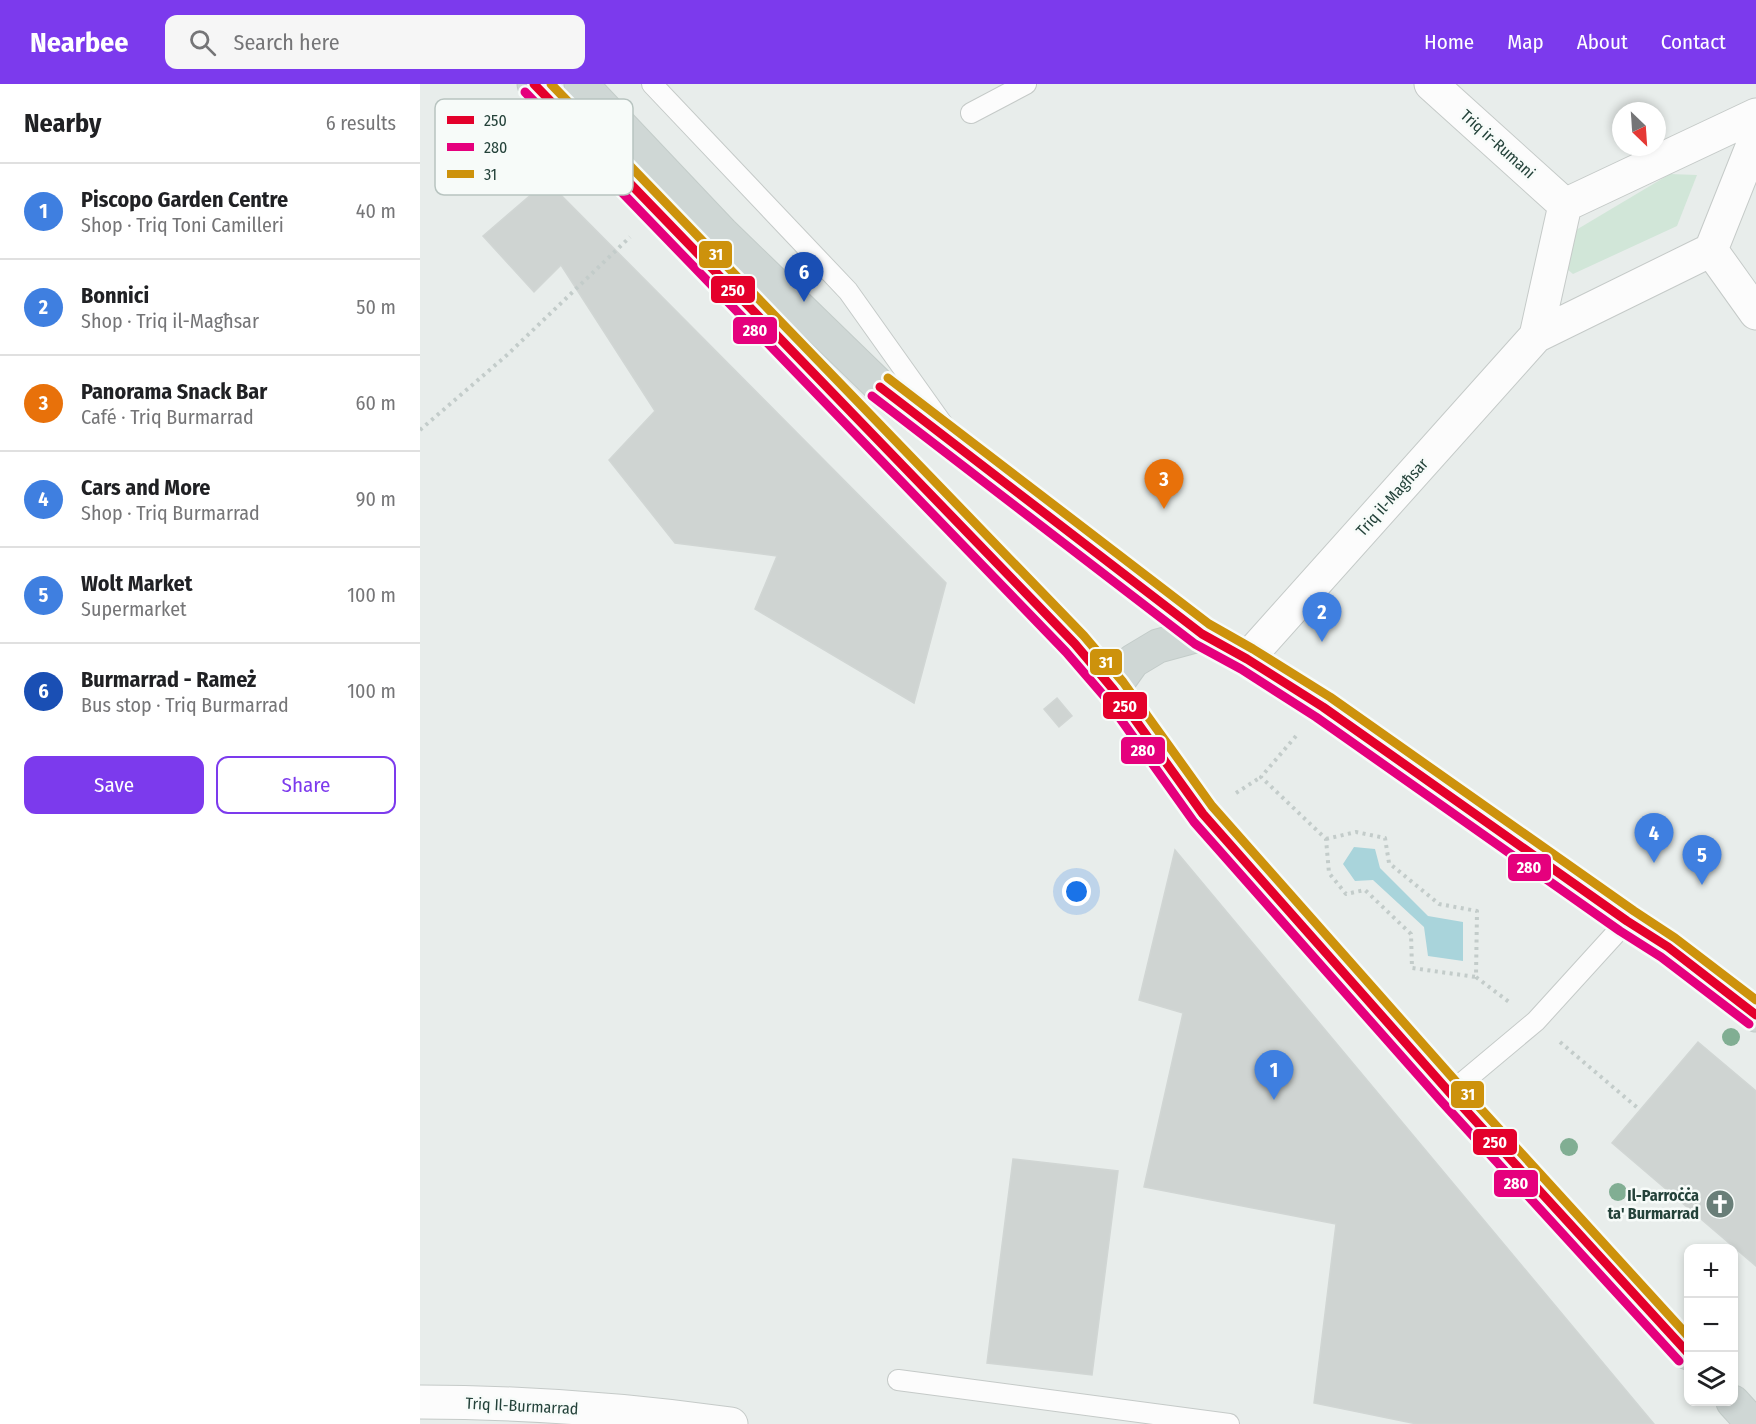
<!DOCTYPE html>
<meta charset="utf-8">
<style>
:root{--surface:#fff;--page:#f6f6f6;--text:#202124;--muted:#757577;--line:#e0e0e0;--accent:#7c3aed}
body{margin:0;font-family:"Fira Sans Condensed",sans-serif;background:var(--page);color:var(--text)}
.controls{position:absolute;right:18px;bottom:18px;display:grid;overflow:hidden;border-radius:12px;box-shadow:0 3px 9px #0003}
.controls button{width:54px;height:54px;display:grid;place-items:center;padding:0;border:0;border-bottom:2px solid var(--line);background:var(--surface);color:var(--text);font:30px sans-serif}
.compass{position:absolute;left:1192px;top:18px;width:54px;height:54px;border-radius:50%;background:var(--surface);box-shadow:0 3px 9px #0003;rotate:155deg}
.you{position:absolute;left:657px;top:808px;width:21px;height:21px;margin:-15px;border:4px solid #fff;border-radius:50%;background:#1a73e8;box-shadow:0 0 0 9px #1a73e833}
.badge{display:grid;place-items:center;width:39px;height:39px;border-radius:50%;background:var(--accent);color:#fff;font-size:20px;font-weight:700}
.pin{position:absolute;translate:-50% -50px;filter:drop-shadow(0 2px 3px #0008)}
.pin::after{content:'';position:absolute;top:32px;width:21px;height:18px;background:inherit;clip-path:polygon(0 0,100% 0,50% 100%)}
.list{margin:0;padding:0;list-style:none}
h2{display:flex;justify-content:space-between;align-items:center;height:78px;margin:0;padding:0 24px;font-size:26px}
h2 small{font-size:20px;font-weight:400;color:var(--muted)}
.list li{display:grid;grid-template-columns:39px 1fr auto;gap:18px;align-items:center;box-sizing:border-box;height:96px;padding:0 24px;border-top:2px solid var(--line)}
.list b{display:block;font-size:22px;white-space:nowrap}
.list p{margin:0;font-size:20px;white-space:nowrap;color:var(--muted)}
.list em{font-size:20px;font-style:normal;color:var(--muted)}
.actions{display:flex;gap:12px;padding:18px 24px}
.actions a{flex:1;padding:14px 0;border:2px solid var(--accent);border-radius:12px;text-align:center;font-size:21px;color:var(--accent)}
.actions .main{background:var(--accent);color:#fff}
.icon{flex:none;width:33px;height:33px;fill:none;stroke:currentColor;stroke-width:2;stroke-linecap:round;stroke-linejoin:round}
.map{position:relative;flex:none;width:1336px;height:1340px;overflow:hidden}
header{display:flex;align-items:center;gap:36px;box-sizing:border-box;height:84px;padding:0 30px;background:var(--accent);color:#fff}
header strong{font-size:28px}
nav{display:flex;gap:33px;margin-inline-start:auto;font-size:21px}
.search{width:420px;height:54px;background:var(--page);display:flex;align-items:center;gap:15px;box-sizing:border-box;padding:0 21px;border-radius:12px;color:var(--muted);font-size:22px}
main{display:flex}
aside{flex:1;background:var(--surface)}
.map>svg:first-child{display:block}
.green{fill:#d1e6d8}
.water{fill:#a9d4db}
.building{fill:#cfd4d2;stroke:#d1d6d4;stroke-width:1.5}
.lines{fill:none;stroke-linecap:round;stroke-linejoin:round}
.service-casing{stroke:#c5cac8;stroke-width:22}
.minor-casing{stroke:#c5cac8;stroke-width:35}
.tertiary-casing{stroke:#c5cac8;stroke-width:35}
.primary-casing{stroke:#c3ccc9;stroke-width:35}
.path{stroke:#c3ccca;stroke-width:4;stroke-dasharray:3 4.5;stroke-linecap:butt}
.service{stroke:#fcfcfc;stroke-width:20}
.minor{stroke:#fcfcfc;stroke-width:33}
.tertiary{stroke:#fcfcfc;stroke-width:33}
.primary{stroke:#cfd7d5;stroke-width:33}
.bus-1-casing{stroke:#f7fbf9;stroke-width:14}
.bus-2-casing{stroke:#f7fbf9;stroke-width:14}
.bus-3-casing{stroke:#f7fbf9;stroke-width:14}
.bus-1{stroke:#e4002b;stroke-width:9}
.bus-2{stroke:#e5007d;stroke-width:9}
.bus-3{stroke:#cd920c;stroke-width:9}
.tree{fill:#81ae93}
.labels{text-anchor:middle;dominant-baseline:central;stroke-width:5;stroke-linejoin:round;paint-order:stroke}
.street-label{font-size:16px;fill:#24423a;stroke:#f7fbf9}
.poi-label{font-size:16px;font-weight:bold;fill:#24423a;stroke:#f7fbf9;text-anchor:end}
.key{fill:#f7fbf9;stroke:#b8c4c0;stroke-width:1.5}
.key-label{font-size:16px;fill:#24423a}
.line-badge{stroke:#f7fbf9;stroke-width:2}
.badge-label{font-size:16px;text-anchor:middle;font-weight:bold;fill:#fff}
</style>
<header>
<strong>Nearbee</strong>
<div class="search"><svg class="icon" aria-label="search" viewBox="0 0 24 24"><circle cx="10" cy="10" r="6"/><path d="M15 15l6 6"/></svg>Search here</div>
<nav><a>Home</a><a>Map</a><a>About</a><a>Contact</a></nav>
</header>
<main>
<aside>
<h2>Nearby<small>6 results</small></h2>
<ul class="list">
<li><span class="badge" style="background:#3f7fe0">1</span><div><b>Piscopo Garden Centre</b><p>Shop · Triq Toni Camilleri</p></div><em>40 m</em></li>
<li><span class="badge" style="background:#3f7fe0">2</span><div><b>Bonnici</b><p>Shop · Triq il-Magħsar</p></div><em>50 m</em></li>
<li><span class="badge" style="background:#e8710a">3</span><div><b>Panorama Snack Bar</b><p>Café · Triq Burmarrad</p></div><em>60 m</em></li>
<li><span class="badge" style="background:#3f7fe0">4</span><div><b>Cars and More</b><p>Shop · Triq Burmarrad</p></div><em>90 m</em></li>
<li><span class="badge" style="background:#3f7fe0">5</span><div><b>Wolt Market</b><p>Supermarket</p></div><em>100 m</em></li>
<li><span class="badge" style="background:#1a4fb4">6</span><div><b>Burmarrad - Rameż</b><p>Bus stop · Triq Burmarrad</p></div><em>100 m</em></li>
</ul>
<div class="actions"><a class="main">Save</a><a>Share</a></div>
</aside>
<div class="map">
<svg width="1336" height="1340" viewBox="0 0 1336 1340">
<rect width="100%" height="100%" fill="#e8edeb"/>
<!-- green -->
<path class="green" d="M1250 90 1277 91 1257 142 1153 190 1140 179 1151 149Z"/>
<!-- water -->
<path class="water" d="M934 763 955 765 960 784 1008 832 1043 838V877L1008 872 1004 843 953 796 935 797 923 780Z"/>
<!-- building -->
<path class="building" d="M127 97 526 499 494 619 335 525 357 472 255 459 189 376 235 327 141 181 114 208 63 152Z
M637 614 652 632 639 643 624 625Z
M755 766 1234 1340H997L894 1319 916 1140 724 1103 763 929 719 916Z
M1278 958 1336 1007V1182L1192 1059Z
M593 1075 698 1087 672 1291 567 1279Z"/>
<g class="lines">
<!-- service casing -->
<g class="service-casing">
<path id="service" d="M232 0 428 207 524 342
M551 29 606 0
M1030 1009 1116 937 1207 837
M478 1296 809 1340"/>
</g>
<!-- minor casing -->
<g class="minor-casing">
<path id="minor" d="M1011 0 1145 121
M1291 166 1336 229
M1116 252 1145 121 1336 31
M827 575 1116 252 1291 166 1336 53"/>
</g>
<!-- tertiary casing -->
<g class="tertiary-casing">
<path id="tertiary" d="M0 1318C104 1318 208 1326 311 1340"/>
</g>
<!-- primary casing -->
<g class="primary-casing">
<path id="primary" d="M114 0 655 560 693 605 783 730 1030 1009 1268 1269
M161 0 302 149 472 314 782 550 827 575 903 623 1207 837 1248 863 1336 931
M693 605 713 577 738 562 782 550
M1313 1318 1333 1340"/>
</g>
<!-- path -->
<path class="path" d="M0 346 87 271 210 153
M876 652 841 693 906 755 909 789 926 810 945 806 991 850 992 884 1056 893
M816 709 841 693
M906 755 936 748 965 754 969 779 1019 820 1057 827 1056 893 1089 918
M1140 958 1220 1026"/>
<!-- service -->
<use href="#service" class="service"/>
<!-- minor -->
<use href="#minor" class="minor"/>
<!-- tertiary -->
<use href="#tertiary" class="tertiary"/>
<!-- primary -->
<use href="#primary" class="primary"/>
<!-- bus-1 casing -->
<g class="bus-1-casing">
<path id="bus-1" d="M114 0 655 560 693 605 783 730 1030 1009 1268 1269
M460 303 782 550 827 575 903 623 1207 837 1248 863 1336 931"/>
</g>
<!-- bus-2 casing -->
<g class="bus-2-casing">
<path id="bus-2" d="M105 8 646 568 684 612 774 738 1021 1017 1259 1277
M452 312 775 560 821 585 896 633 1200 847 1241 873 1329 940"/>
</g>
<!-- bus-3 casing -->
<g class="bus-3-casing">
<path id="bus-3" d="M131 0 664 552 703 598 792 722 1039 1001 1268 1252
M468 294 789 540 833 565 910 613 1214 827 1255 854 1336 916"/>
</g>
<!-- bus-1 -->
<use href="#bus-1" class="bus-1"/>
<!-- bus-2 -->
<use href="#bus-2" class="bus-2"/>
<!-- bus-3 -->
<use href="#bus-3" class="bus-3"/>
</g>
<!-- trees -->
<g class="tree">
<circle cx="1311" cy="953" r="9"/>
<circle cx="1149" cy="1063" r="9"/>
<circle cx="1198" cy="1108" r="9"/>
</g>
<!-- icons -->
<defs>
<g id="church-disc" transform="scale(1.5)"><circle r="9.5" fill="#697e78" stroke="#f7fbf9"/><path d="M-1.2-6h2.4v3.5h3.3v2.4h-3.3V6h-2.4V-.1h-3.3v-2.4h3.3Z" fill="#fff"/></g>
</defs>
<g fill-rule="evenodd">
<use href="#church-disc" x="1300" y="1120"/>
</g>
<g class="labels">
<!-- street labels -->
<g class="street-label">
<text transform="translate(1078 60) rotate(42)">Triq ir-Rumani</text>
<text transform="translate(972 413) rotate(-48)">Triq il-Magħsar</text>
<text transform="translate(102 1322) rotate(3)">Triq Il-Burmarrad</text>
</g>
<!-- poi labels -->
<g class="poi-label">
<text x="1279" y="1111">Il-Parroċċa<tspan x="1279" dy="18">ta' Burmarrad</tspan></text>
</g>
</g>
<!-- legend -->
<rect x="15" y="15" width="198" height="96" rx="9" class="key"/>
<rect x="27" y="32" width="27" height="8" fill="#e4002b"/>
<rect x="27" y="59" width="27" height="8" fill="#e5007d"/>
<rect x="27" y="86" width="27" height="8" fill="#cd920c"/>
<g class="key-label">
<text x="64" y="42">250</text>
<text x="64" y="69">280</text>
<text x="64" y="96">31</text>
</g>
<g class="line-badge">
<rect x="278" y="156" width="35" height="29" rx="6" fill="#cd920c"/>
<rect x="290" y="191" width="46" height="29" rx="6" fill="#e4002b"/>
<rect x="312" y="232" width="46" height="29" rx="6" fill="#e5007d"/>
<rect x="669" y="564" width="34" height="28" rx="6" fill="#cd920c"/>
<rect x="682" y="607" width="46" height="29" rx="6" fill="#e4002b"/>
<rect x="700" y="652" width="46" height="29" rx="6" fill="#e5007d"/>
<rect x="1087" y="769" width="45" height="29" rx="6" fill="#e5007d"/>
<rect x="1030" y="996" width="35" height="29" rx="6" fill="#cd920c"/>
<rect x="1052" y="1044" width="46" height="28" rx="6" fill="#e4002b"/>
<rect x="1073" y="1085" width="46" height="29" rx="6" fill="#e5007d"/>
</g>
<g class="badge-label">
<text x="296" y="176">31</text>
<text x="313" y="212">250</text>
<text x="335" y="252">280</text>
<text x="686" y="584">31</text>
<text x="705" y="628">250</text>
<text x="723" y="672">280</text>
<text x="1109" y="789">280</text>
<text x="1048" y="1016">31</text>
<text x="1075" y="1064">250</text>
<text x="1096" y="1105">280</text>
</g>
</svg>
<div class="controls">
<button>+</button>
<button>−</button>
<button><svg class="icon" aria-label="layers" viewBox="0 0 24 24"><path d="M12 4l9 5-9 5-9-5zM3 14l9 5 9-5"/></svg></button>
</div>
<svg class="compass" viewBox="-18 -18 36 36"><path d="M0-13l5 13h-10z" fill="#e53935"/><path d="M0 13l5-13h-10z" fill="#757577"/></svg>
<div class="you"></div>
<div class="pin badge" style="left:854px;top:1016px;background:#3f7fe0">1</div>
<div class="pin badge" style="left:902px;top:558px;background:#3f7fe0">2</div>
<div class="pin badge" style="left:744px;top:425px;background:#e8710a">3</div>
<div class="pin badge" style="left:1234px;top:779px;background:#3f7fe0">4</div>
<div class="pin badge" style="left:1282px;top:801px;background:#3f7fe0">5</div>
<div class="pin badge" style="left:384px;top:218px;background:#1a4fb4">6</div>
</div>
</main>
